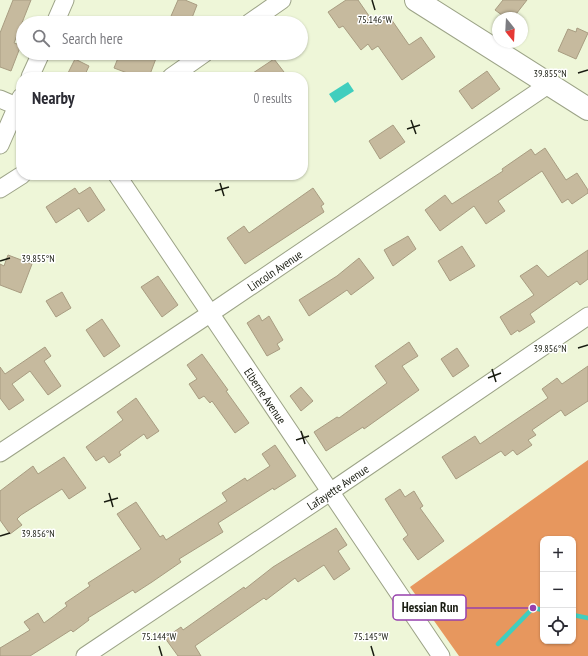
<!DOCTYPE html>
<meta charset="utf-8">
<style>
:root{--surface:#fff;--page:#f7f7f7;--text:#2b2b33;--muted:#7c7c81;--line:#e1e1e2}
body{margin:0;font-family:"PT Sans Narrow",sans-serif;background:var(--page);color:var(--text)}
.controls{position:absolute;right:12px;bottom:12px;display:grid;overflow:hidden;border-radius:8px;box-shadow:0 1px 3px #0004}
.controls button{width:36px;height:36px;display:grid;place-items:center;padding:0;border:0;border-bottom:1px solid var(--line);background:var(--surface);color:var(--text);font:20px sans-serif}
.compass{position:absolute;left:492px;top:12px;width:36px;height:36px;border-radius:50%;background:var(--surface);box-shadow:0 1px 3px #0004;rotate:162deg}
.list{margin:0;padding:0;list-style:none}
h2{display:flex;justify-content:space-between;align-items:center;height:52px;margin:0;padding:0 16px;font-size:17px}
h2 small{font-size:13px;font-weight:400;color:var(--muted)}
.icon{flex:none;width:22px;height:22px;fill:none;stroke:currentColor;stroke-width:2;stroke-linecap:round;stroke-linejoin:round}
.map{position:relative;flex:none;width:588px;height:656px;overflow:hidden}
.search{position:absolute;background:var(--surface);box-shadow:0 1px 3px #0004;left:16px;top:16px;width:292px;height:44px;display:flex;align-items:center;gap:10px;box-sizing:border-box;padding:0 14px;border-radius:22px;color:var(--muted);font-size:15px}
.panel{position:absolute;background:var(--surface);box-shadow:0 1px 3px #0004;left:16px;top:72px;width:292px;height:108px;border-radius:16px}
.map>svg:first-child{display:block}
.forest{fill:#e7975e;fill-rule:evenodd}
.water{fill:#40cebe}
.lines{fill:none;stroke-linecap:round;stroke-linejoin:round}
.stream{stroke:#40cebe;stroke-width:4.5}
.building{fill:#c6ba9e;stroke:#a89c81}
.minor-casing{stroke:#9ca387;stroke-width:19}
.secondary-casing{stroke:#9ca387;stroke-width:24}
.minor{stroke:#fff;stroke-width:17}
.secondary{stroke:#fff;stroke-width:22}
.ticks{fill:none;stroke:#191c11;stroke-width:1.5}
.labels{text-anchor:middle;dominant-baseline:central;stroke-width:3;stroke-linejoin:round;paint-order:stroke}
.street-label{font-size:12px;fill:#191c11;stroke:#fff}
.ticks-label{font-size:10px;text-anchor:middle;fill:#191c11;stroke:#fff;stroke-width:3;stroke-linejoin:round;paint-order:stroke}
.leader{fill:none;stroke:#9740ad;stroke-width:1.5}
.callout-dot{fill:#9740ad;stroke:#fff;stroke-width:1.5}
.callout{fill:#fff;stroke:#9740ad;stroke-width:1.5}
.callout-label{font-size:13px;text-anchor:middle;font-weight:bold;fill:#191c11}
</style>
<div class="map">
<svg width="588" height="656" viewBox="0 0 588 656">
<rect width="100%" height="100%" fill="#eef6d8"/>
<!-- forest -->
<path class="forest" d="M588 460V656H459L410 587ZM543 539H573V641H543Z"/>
<!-- water -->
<path class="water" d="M348 82 354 91 335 103 329 94Z"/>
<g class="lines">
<!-- stream -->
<path class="stream" d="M573 615 588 618
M498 644 533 608 543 610"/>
</g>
<!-- building -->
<path class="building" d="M13 0H31L14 43 21 45 11 71 0 67V33Z
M178 0H185L197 5 190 23H168Z
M346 0H358L376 26 389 16 409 45 421 37 435 57 402 80 378 46 372 50 368 44 361 50 343 26 339 28 328 12Z
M503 0H527L513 18H506L495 10Z
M577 28 588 33 576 59 558 51 568 29 576 32Z
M120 53H158L149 77H138L114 68Z
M75 59 89 66 84 77H66Z
M274 59 284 72 277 77H247Z
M487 71 500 89 472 109 459 91Z
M393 125 405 142 380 159 369 141Z
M545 148 566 180 577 173 588 190V193L572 204 568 199 562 203 542 171 498 201 505 211 486 224 474 206 440 231 425 210 445 195 452 204 503 171 502 169 531 149 535 155Z
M90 187 105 210 88 222 79 208 56 223 46 207 75 188 79 194Z
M313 188 324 204 321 206 324 212 245 264 227 238 244 226 249 233Z
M408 236 416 249 393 266 384 250Z
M462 246 475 266 450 281 438 261Z
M588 250V279L580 285 577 281 530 314 535 322 519 332 518 330 511 335 500 317 534 295 520 276 537 265 548 277Z
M8 255 32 264 21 293 0 285V264L4 266Z
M359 258 374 278 351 295 347 290 309 316 299 300 337 276Z
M158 276 178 305 162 317 141 287Z
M62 292 71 308 56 317 46 301Z
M259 315 262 321 269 316 283 340 277 344 280 349 267 356 247 323Z
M102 319 120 346 104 357 86 330Z
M409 342 418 356 402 366 419 390 364 429 363 427 326 451 314 432 337 417 339 418 387 383 375 366Z
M45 347 51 356 44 361 61 386 48 395 30 371 12 384 24 400 9 410 0 398V367L5 374Z
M457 348 469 366 453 377 441 359Z
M202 354 228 390 226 391 249 423 235 433 212 401 210 403 204 396 199 399 189 384 197 379 187 365Z
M588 366V401L565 416 561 410 532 430 536 435 528 440 532 445 517 455 513 450 505 456 501 451 456 479 442 457 475 436 480 444 548 398 542 389 557 378 562 384Z
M301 387 313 401 301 411 290 396Z
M136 398 159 431 147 439 144 434 119 452 121 455 109 463 104 456 96 461 86 447 123 420 117 412Z
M275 445 296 476 274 490 273 488 218 523 223 532 179 559 181 562 152 582 135 593 133 590 88 618 89 620 73 632 71 630 30 656H0V648L30 630 24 622 38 613 44 623 67 606 65 603 90 586 88 583 141 549 117 514 136 502 160 537 163 535 166 540 227 501 222 493 245 478 247 481 270 466 262 454Z
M64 457 86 488 69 499 62 489 21 515 17 519 22 525 10 534 0 520V491L33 466 38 474Z
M400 489 405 497 414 491 423 506 420 508 444 541 418 560 403 539 408 535 385 499Z
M336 528 347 545 338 551 350 569 334 580 324 565 298 582 295 578 266 600 264 598 195 646 201 656H178L165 638 181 627 183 630 244 587 245 589 273 567Z"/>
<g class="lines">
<!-- minor casing -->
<g class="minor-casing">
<g id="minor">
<path d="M55 23 65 0"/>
<path d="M249 23 282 0"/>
<path d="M30 77 41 53"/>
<path d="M171 77 205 53"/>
<path d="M0 99 21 108"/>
<path d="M0 145 21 97"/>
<path id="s1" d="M117 175 441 656"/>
<path d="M0 189 22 175"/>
<path id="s2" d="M0 453 211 313 548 85"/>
<path id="s3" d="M85 656 330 492 588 316"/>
</g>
</g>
<!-- secondary casing -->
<g class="secondary-casing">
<path id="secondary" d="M416 0 588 109"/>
</g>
<!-- minor -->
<use href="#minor" class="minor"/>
<!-- secondary -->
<use href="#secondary" class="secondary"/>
</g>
<!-- ticks -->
<path class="ticks" d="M372 0 375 10M578 73 588 70M411 120 416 134M407 129 420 125M220 183 224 196M215 191 229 187M0 261 10 258M578 348 588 345M492 369 496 382M488 378 501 373M301 431 305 444M296 440 309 436M109 493 113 507M104 502 118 498M0 536 10 533M159 646 162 656M371 646 374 656"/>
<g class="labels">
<!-- street labels -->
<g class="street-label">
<text stroke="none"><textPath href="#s2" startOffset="330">Lincoln Avenue</textPath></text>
<text stroke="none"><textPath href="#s1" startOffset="266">Elberne Avenue</textPath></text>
<text stroke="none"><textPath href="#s3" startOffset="304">Lafayette Avenue</textPath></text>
</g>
</g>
<g class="ticks-label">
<text x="375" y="23">75.146°W</text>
<text x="550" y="77">39.855°N</text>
<text x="38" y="262">39.855°N</text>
<text x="550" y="352">39.856°N</text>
<text x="38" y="537">39.856°N</text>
<text x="159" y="640">75.144°W</text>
<text x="371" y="640">75.145°W</text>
</g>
<!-- callouts -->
<path class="leader" d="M533 608L466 608"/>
<circle class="callout-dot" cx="533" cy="608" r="4"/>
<rect class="callout" x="393" y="595" width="73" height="25" rx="4"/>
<g class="callout-label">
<text x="430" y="612">Hessian Run</text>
</g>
</svg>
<div class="controls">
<button>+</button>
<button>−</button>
<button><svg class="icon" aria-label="locate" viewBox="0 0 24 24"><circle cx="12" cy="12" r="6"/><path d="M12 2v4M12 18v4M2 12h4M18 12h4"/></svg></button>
</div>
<svg class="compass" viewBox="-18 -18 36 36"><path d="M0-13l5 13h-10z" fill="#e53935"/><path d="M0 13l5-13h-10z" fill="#7c7c81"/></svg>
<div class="search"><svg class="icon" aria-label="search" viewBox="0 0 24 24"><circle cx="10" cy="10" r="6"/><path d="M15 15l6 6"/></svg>Search here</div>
<section class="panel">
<h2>Nearby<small>0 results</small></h2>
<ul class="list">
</ul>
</section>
</div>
